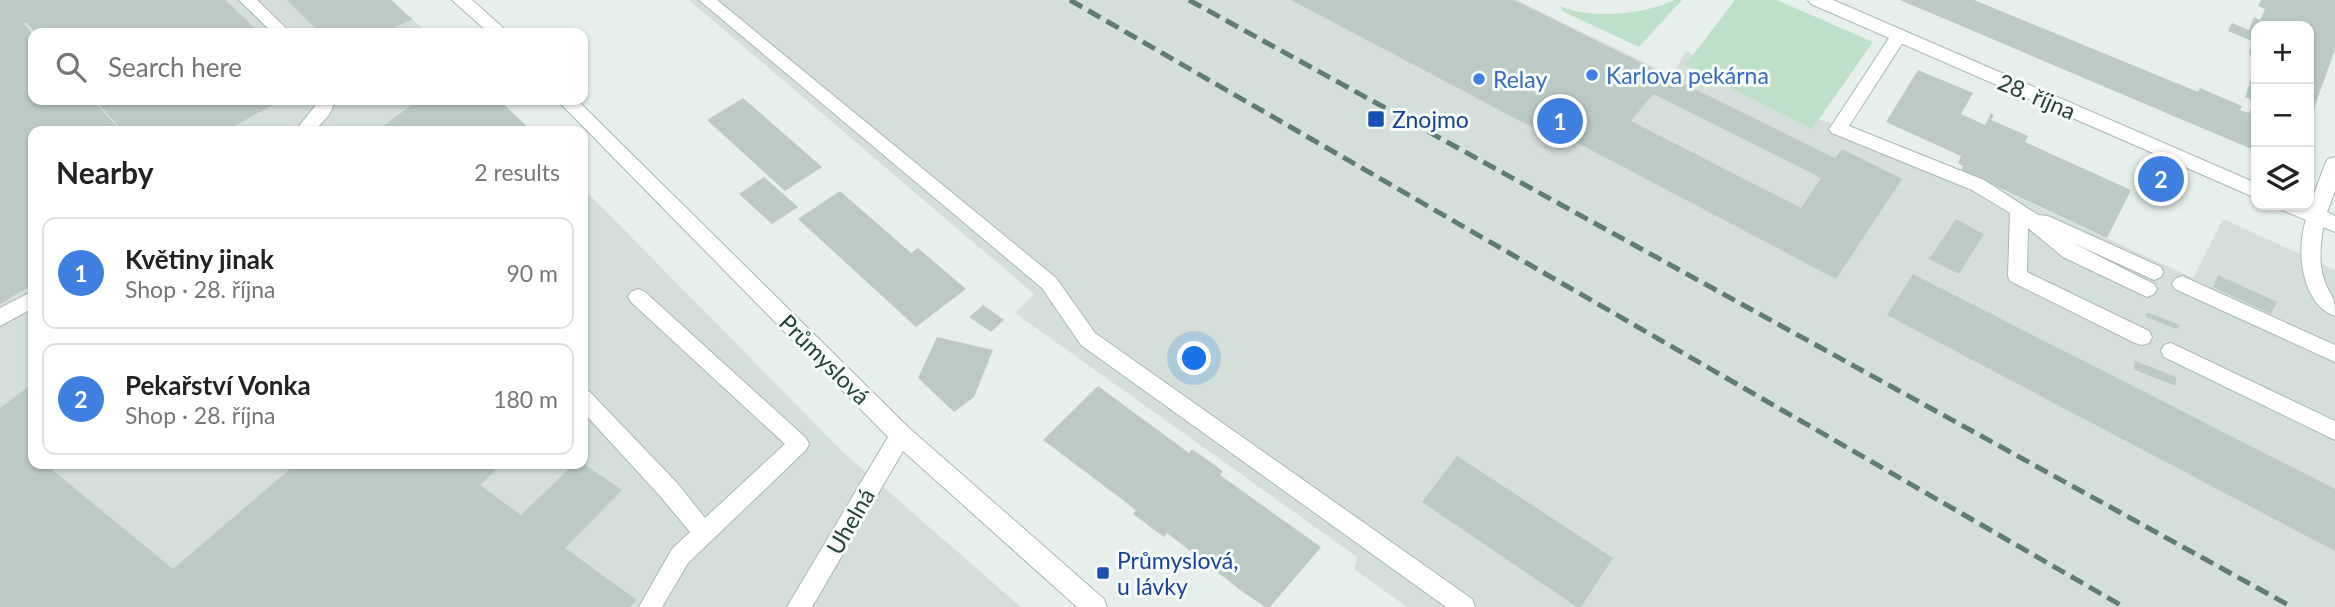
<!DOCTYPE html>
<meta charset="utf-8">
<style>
:root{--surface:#fff;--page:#f2f2f2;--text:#222;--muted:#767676;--line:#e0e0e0;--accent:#804e3d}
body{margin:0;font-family:Lato,sans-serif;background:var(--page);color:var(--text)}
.controls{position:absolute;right:21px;top:21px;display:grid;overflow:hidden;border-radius:14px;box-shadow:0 2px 5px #0004}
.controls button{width:63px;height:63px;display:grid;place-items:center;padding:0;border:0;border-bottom:2px solid var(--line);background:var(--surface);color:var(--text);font:35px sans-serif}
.you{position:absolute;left:1195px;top:359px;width:24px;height:24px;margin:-18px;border:5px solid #fff;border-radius:50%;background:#1a73e8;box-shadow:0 0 0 10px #1a73e833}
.badge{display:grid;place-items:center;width:46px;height:46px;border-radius:50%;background:var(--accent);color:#fff;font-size:23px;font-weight:700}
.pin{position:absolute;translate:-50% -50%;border:4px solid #fff;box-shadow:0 2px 7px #0006}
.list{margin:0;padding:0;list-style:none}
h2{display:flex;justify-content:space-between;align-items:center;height:91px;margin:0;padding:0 28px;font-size:30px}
h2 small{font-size:23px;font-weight:400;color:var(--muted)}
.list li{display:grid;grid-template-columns:46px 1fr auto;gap:21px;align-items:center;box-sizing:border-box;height:112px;margin:0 14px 14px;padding:0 14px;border:2px solid var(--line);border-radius:14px}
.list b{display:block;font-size:26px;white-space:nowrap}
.list p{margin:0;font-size:23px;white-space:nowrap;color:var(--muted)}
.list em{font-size:23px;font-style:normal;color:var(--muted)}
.icon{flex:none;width:38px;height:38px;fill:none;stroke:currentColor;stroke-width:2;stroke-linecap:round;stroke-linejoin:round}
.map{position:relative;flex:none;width:2335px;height:607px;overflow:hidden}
.search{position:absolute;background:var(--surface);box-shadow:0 2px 5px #0004;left:28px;top:28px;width:560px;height:77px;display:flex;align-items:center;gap:18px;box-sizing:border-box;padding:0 24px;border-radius:14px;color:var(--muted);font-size:26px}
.panel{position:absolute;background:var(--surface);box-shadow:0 2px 5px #0004;left:28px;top:126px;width:560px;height:343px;border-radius:14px}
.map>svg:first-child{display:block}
.built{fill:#d4dfda}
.green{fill:#bfe0c8}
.building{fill:#bbcac4;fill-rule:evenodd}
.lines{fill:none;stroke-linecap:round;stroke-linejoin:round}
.service-casing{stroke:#a8b8b2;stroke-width:2}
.minor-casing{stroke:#a8b8b2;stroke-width:2}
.service{fill:#fff;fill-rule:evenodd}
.minor{fill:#fff;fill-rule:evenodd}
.rail{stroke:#5f7d75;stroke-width:5;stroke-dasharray:14 7;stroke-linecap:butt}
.shop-dot{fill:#3f7fe0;stroke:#f7fbf9;stroke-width:2.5}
.transit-dot{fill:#1a4fb4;stroke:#f7fbf9;stroke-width:2.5}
.labels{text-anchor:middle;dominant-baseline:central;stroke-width:6;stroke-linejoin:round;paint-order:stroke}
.shop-label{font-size:23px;fill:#366cbe;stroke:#f7fbf9;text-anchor:start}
.street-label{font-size:23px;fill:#24423a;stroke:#f7fbf9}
.transit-label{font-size:23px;fill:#164399;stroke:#f7fbf9;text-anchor:start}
</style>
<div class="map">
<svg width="2335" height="607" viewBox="0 0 2335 607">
<rect width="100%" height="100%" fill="#e6efeb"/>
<!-- built -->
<path class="built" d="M0 0H391L428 33H33V100H496L527 131H33V464H583V188L842 451 1021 607H0Z
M689 0H1517L1672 76 1686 51 1818 119 1865 132 1930 157 2193 278 2223 219 2335 270V607H1407L1354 569 1357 557 1015 313 1034 294Z"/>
<!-- green -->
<path class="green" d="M1675 0H1682L1639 47 1562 11 1561 6C1590 20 1646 14 1675 0Z
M1735 0H1777L1873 42 1812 129 1685 65Z"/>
<!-- building -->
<path class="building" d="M0 0H225L260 33H36L26 22 23 23 33 35V100H93L121 131H33V284L0 304Z
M287 0H391L412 19 384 33H320Z
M1291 0H1514L1835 158 1842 149 1902 179 1836 279 1555 131 1549 136ZM1653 94 1821 178 1801 208 1631 121Z
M1900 0H1974L2198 92 2200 88 2242 106 2240 110 2249 113 2254 101 2245 97 2256 64V151Z
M2261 0H2335V49L2309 123V26H2256V61L2249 53 2252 41 2228 31 2232 23 2249 30 2254 17 2260 20 2265 9 2258 6Z
M1918 70 1973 93 1961 114 1985 125 1991 113 1994 115 1991 120 2028 136 2025 142 2131 190 2107 238 1961 170 1963 166 1958 163 1961 156 1886 122Z
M743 98 822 167 785 191 707 120Z
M95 100H282L225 131H123Z
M419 100H499L532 131H376Z
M2156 169 2169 174 2166 190 2153 184Z
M764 177 798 207 772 224 739 194Z
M840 191 911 253 918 248 966 289 916 327 798 219Z
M1956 219 1984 234 1959 274 1929 259Z
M1913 274 2335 489V551L1887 315Z
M2218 275 2277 302 2271 314 2213 287Z
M983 305 1004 320 991 332 969 317Z
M2149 313 2178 324 2180 327 2176 329 2146 317 2145 314Z
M937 337 993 350 974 397 954 412 918 378Z
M2135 361 2176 377V386L2133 369Z
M33 383V464H45L173 569 296 464H502L480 485 521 515 574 464H584L622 490 565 548 637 600 630 607H0V408Z
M1098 386 1189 453 1192 449 1223 471 1220 475 1321 547 1270 607H1265L1243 592 1167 533 1164 537 1133 514 1136 510 1043 440Z
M1457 456 1613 558 1581 607H1577L1422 502Z"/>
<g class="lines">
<!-- service casing -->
<g class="service-casing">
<path id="service" d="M239 0H257L291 33H273Z
M699 0H717L1056 278 1095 333 1472 599 1475 607H1446L1081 345 1042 288Z
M1899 30 1907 36 1849 126 1984 180 2038 215 2048 216 2161 267 2163 272 2161 277 2154 280 2071 242 2154 284 2157 289 2154 294 2147 297 2063 257 2028 228 2027 272 2149 331 2152 337 2149 343 2142 345 2135 343 2010 281 2008 276 2010 213 1972 190 1832 133 1829 129 1832 125 1893 32Z
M320 100H336L329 115 314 131H295Z
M2316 209 2322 211 2325 216C2322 236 2317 259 2324 279 2330 298 2335 292 2335 316 2299 304 2294 240 2310 211Z
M2182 276 2335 345V362L2175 289 2172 284 2175 279Z
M638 289 645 292 806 438 809 444 806 450 688 563 662 607H639L672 549 690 532 661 497 583 412V389L590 392 677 483 705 518 785 444 631 302 628 297 631 292Z
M33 291V308L0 326V308Z
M2171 343 2335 421V440L2164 357 2161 351 2164 345Z"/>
</g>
<!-- minor casing -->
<g class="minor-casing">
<path id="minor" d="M452 0H472L509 33H489Z
M1808 0H1833L2256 183V198L1811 4Z
M557 100H577L909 428 1104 599 1107 607H1077L903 451 812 607H787L888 437Z
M2335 157V191L2327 212 2335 216V232L2282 210 2279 205H2310L2325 164 2328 159Z"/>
</g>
<!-- service -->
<use href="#service" class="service"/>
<!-- minor -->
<use href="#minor" class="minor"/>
<!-- rail -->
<path class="rail" d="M1070 0 2124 607
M1189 0 2292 607"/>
</g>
<!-- markers -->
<g class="shop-dot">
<circle cx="1592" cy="75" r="7"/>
<circle cx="1479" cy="79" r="7"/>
</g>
<g class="transit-dot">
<rect x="1367" y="110" width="18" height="18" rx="3.5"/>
<rect x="1096" y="566" width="14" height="14" rx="3.5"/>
</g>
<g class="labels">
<!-- shop labels -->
<g class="shop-label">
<text x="1606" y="75">Karlova pekárna</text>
<text x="1493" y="79">Relay</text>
</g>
<!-- street labels -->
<g class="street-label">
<text transform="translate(2037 96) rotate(23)">28. října</text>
<text transform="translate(825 359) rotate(45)">Průmyslová</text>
<text transform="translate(850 521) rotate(-60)">Uhelná</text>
</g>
<!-- transit labels -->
<g class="transit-label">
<text x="1392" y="119">Znojmo</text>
<text x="1117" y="560">Průmyslová,<tspan x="1117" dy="26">u lávky</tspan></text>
</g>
</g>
</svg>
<div class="controls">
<button>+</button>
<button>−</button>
<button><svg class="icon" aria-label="layers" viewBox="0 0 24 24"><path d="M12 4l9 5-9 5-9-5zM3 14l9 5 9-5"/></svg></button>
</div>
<div class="you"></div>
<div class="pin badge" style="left:1560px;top:121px;background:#3f7fe0">1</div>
<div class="pin badge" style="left:2161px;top:179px;background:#3f7fe0">2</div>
<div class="search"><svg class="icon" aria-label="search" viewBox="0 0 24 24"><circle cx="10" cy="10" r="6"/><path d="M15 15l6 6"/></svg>Search here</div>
<section class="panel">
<h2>Nearby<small>2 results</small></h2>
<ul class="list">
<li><span class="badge" style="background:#3f7fe0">1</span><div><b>Květiny jinak</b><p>Shop · 28. října</p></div><em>90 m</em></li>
<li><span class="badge" style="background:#3f7fe0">2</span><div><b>Pekařství Vonka</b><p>Shop · 28. října</p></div><em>180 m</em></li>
</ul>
</section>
</div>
